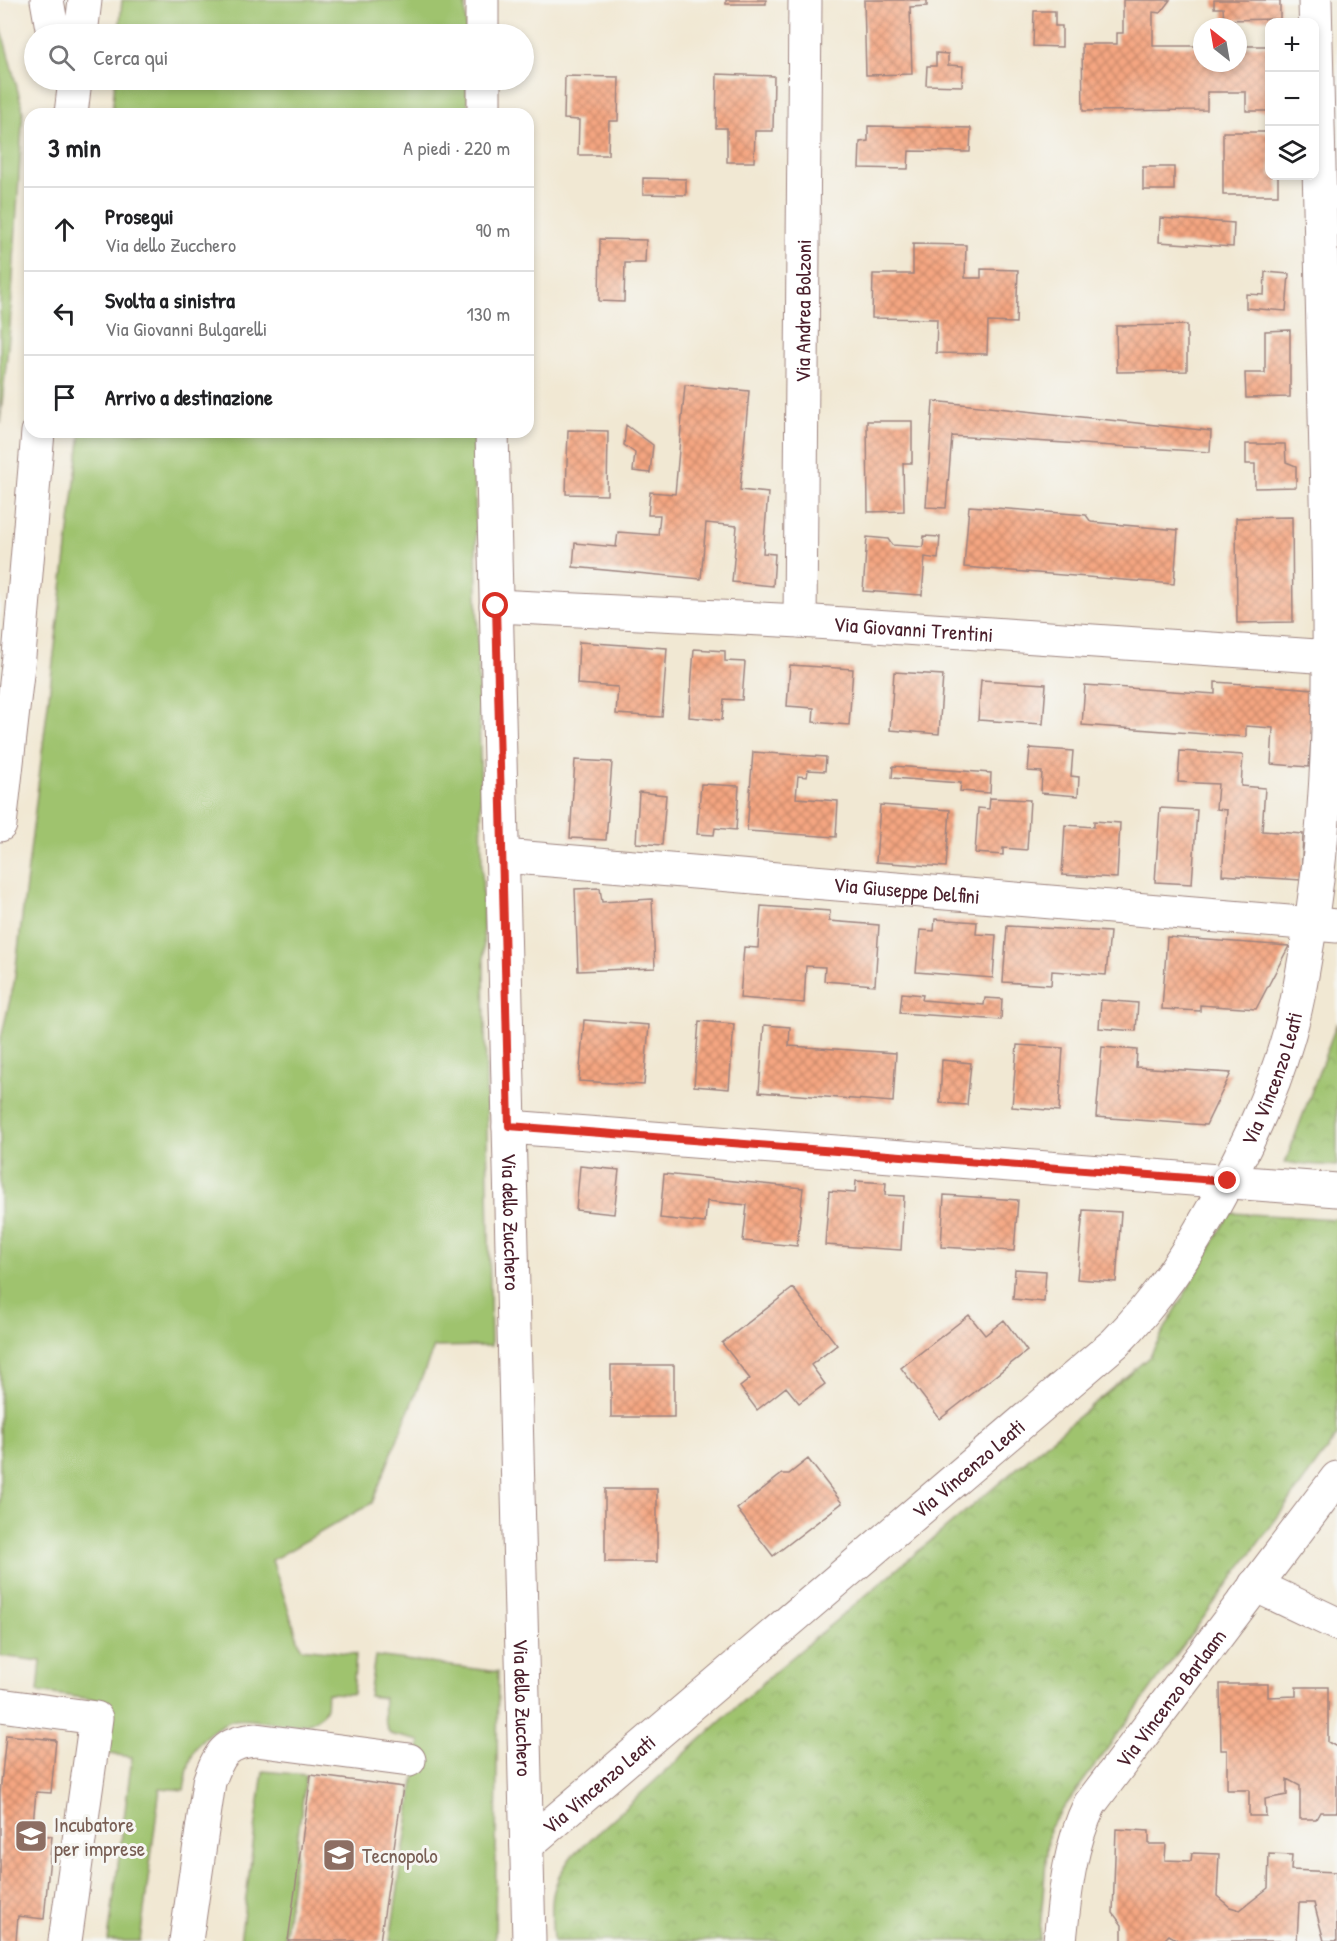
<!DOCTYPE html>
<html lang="it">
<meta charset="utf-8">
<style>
:root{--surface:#fff;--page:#f6f6f6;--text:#202124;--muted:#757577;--line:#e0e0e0}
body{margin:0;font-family:"Patrick Hand",sans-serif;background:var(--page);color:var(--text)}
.controls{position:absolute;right:18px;top:18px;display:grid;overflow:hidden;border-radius:12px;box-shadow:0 3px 9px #0003}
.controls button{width:54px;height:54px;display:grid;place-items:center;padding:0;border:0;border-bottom:2px solid var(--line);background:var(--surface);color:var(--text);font:30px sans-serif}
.compass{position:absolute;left:1193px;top:18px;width:54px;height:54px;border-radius:50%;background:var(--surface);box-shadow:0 3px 9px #0003;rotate:329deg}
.stop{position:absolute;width:18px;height:18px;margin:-14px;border:4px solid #d93025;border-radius:50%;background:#fff}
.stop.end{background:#d93025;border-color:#fff;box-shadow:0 2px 6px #0008}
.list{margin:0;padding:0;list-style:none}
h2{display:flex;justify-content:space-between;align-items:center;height:78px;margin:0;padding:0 24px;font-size:26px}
h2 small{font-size:20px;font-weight:400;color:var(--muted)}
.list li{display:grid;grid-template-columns:39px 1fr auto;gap:18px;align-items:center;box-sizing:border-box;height:84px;padding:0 24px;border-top:2px solid var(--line)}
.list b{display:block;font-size:22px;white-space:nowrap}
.list p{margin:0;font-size:20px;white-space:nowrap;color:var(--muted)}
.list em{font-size:20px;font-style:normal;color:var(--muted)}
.icon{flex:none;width:33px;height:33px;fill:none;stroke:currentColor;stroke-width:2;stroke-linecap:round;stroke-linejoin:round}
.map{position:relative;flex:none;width:1337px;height:1941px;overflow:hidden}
.search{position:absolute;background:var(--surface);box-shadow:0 3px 9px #0003;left:24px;top:24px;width:510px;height:66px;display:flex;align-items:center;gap:15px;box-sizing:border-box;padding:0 21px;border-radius:33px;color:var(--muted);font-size:22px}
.panel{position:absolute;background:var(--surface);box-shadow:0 3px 9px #0003;left:24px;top:108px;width:510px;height:330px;border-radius:18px}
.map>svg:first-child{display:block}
.green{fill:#9fc36e;stroke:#74714c;stroke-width:1.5}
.park{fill:url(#park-crowns);stroke:#74714c;stroke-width:1.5}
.building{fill:url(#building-cross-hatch)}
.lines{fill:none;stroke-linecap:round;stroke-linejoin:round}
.minor-casing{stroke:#9e847f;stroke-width:35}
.major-casing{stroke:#9e847f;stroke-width:35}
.minor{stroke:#fff;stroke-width:33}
.major{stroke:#fff;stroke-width:33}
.route{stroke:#d93025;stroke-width:8}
.labels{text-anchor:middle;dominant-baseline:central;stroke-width:6;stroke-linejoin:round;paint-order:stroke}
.street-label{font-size:21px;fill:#4a1f2b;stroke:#f6f6f2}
.education-label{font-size:21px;fill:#785e54;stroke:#f6f6f2;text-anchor:start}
</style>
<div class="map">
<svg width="1337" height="1941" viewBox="0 0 1337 1941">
<defs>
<pattern id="park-crowns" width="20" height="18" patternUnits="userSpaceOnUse" patternTransform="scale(1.5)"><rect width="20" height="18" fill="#9fc36e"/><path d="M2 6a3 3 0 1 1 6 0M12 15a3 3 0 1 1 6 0" fill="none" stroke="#8aa75f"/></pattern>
<pattern id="building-cross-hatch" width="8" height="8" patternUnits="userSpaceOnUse" patternTransform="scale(1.5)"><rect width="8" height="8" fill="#f5a681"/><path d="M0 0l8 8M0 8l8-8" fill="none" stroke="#c8876a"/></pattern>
</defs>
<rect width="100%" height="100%" fill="#f6f6f2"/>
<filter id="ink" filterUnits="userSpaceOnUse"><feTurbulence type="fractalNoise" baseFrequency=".0167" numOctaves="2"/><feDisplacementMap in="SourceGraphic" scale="12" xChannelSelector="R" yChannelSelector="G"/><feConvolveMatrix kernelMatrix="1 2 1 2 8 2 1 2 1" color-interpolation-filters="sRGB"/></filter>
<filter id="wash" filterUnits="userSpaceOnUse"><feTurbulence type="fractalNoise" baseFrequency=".008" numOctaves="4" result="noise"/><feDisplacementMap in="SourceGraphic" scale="24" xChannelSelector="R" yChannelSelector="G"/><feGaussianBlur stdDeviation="1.35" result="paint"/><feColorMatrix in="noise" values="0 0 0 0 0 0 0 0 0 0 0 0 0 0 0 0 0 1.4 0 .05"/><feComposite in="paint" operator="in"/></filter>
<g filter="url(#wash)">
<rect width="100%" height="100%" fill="#f1e8d3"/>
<!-- green -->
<path class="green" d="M122 0H465L466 34H119Z
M0 24 23 110 10 327 0 423Z
M115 80H467L468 114H112Z
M81 432H474L491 1346 434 1347 372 1503 272 1560 301 1648 356 1654 353 1694 327 1693C326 1697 327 1703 326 1707 312 1742 257 1713 231 1721 221 1724 206 1735 200 1742 189 1756 187 1774 184 1790L160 1788 140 1941H108L132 1757 102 1753 107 1701 38 1692 41 1661 0 1656V1042L14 983Z
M375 1656 498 1672 495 1941H390L420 1741 390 1734C383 1722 383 1712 384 1698L369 1696Z
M263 1771 306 1775 284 1941H240Z"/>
<!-- park -->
<path class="park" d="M1337 1023V1166L1285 1163Z
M1230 1213 1337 1219V1436L1049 1828 1039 1941H553C551 1904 548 1889 571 1857L777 1670 1149 1357Z"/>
<g id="blocks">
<!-- building -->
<path class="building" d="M726 0H766V4H726Z
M864 0H927V6L910 7 912 74 866 75Z
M1123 0H1170L1160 13 1153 12V46H1202V63H1238V46H1270V111H1246V92H1207V110L1083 111 1082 44H1117V33H1123Z
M1214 0H1280V19L1224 20 1223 8H1214Z
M1034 11H1055V26H1062V47L1033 46Z
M936 53 948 54V65L963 66 962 86 926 85 927 66H936Z
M717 74 774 76 773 131H755L754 162H727V128H716Z
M565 76 619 77 618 121H609L608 155H578L579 120 564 119Z
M868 126 971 128 970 152 909 151 908 169 859 168 860 142 868 141Z
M1223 132H1270V176H1278V195H1223Z
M1143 167H1174V190H1143Z
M643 178 686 179V195L643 194Z
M1160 218 1234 223 1233 247 1159 242Z
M600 239 646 240 645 263H625L624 302 599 301Z
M913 244 966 245 965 278H981V269L1018 270 1016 323 988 322 987 354 936 353 937 319 872 318 873 274H913Z
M1265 272 1289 274 1286 311 1246 308V294L1264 295Z
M1187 325V371L1117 372 1116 326Z
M1290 330V397L1246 398 1245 373H1265V331Z
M685 385 749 391 740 490 768 493 763 553 775 554 773 586 732 582 737 526 706 523 701 579 573 567 575 543 616 547 618 532 658 535 660 515H648L650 492 675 494Z
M933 401 1211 431 1210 452 952 436 946 508 926 507Z
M867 421H912V463H903L904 511 868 512Z
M626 425 653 445 650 473 633 471 635 453 624 445Z
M568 430 608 431 607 495 566 494Z
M1246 444H1285L1286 462 1296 466V487L1255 488V464H1246Z
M969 506 1086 515 1091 522 1178 530 1174 584 964 567Z
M1292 517 1293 622 1237 623 1236 518Z
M924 536 940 537 938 559 925 557 922 595 863 591 867 537 888 539 892 545 923 547Z
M579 642 667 648 662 717 616 714 618 687 577 684Z
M694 649 725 651V661L745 662 742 700 724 699 722 720 689 717Z
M790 665 853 669 849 725 813 722 814 708 787 706Z
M894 672 943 675 939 734 890 730Z
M981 680 1046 684 1043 724 978 720Z
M1215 682 1315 689 1309 767 1271 764 1273 728 1246 726V737L1082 725 1085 685 1215 694Z
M1030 748 1073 751 1071 776 1079 777 1078 796 1041 793 1042 772 1028 771Z
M1180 751 1243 755 1241 786 1265 788 1262 831 1303 834 1301 880 1222 875 1227 810 1216 809 1218 784 1178 782Z
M753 752 826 757 825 771 808 770 807 777 798 776 796 798 838 801 836 837 747 831Z
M575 760 612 762 606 840 570 838Z
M893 766 991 773 990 793 960 791 961 783 892 778Z
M701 784 739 786 736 830 715 828 714 835 697 834Z
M639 792 666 795 662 845 636 843Z
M990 798 1030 800 1027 850 1003 848V855L975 853 978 808 989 809Z
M880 805 950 810 946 867 876 862Z
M1160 808 1197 810 1192 884 1155 882Z
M1094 821 1120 823 1117 878 1062 875 1065 825 1094 827Z
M600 888 602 902 652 899 655 968 578 971 575 889Z
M761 906 830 911 829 921 879 925 875 985 824 981 825 967 806 966 804 1003 740 998 744 947 758 948Z
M935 919 977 922 976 934 996 935 993 978 916 972 920 930 934 931Z
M1007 926 1110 932 1106 975 1052 971 1051 985 1003 982Z
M1167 937 1289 946 1256 1009 1200 1005V1011L1162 1009Z
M902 993 923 995 922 1000 984 1005 985 998 1002 999 1001 1020 900 1013Z
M1101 1000 1138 1003 1136 1031 1099 1028Z
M584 1020 649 1025 644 1085 579 1081Z
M699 1021 734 1024 729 1089 694 1086Z
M764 1025 790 1027 789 1046 896 1053 893 1102 759 1092Z
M1017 1045 1063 1048 1059 1111 1012 1107Z
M1102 1047 1137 1050 1136 1067 1231 1073 1206 1125 1096 1117Z
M942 1060 971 1063 967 1105 940 1103Z
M580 1166 619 1170 614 1214 576 1210Z
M664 1174 803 1188 797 1246 743 1241 747 1205 707 1201 705 1223 660 1218Z
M856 1181 886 1183 885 1195 904 1196 901 1250 825 1245 829 1191 855 1193Z
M944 1195 1018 1200 1014 1251 941 1247Z
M1083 1210 1121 1212 1116 1282 1077 1279Z
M1015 1269 1046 1271 1044 1302 1013 1299Z
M793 1288 837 1345 811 1365 825 1384 799 1403 786 1387 757 1410 740 1387 750 1379 722 1343Z
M969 1315 985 1335 1004 1320 1027 1351 940 1419 901 1368Z
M611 1365H674V1417H611Z
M808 1459 842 1503 773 1556 737 1509 782 1474H789Z
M605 1489H657V1562H605Z
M1220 1684H1268V1697L1296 1696V1687H1328V1742L1337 1747V1812H1320L1316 1819H1300V1786L1287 1779V1795L1265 1799 1266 1816H1249V1790H1227V1750H1221Z
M6 1735 56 1740 51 1793 36 1792 32 1835 52 1836 44 1919 18 1916 16 1941H0V1793Z
M311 1775 403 1787 380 1941H288Z
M1116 1829 1149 1831V1844H1166L1165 1860 1191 1861 1192 1853 1219 1854 1217 1896 1230 1907 1240 1910 1268 1888 1269 1854 1292 1855 1291 1870 1336 1872 1337 1941H1324L1314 1903H1299L1297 1941H1179L1169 1935 1163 1941H1122V1925L1113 1913Z"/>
</g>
</g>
<g filter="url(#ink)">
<use href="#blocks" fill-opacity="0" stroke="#9e847f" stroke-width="1.5"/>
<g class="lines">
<!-- minor casing -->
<g class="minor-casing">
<g id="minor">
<path d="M482 0V34"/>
<path d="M484 80V114"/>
<path id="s1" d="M492 432 529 1941"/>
<path id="s2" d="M496 606 800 621 1331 657"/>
<path id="s3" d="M800 621 805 0"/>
<path id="s4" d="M503 856 1337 926"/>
<path d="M509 1127 1337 1190"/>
<path d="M1255 1585 1337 1624"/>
<path d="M0 1705 96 1718 65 1941"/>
<path id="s5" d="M527 1845 1115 1343C1159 1298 1186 1256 1217 1201 1244 1151 1271 1097 1287 1041 1296 1012 1301 982 1306 952 1336 788 1330 622 1326 456 1322 304 1319 152 1315 0"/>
<path d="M186 1941 209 1782C219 1754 225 1742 256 1740L409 1760"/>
<path id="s6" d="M1060 1941C1065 1894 1069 1847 1090 1804L1337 1478"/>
</g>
</g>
<!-- major casing -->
<g class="major-casing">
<path id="major" d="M47 0 53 34
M81 34 85 0
M71 114 75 80
M0 825 19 656 38 432"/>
</g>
<!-- minor -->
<use href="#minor" class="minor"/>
<!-- major -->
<use href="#major" class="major"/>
</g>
</g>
<g class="lines" filter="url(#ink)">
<!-- route -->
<path class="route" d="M496 606 509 1126 1228 1181"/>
</g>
<!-- icons -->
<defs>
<g id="university-square" transform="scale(1.725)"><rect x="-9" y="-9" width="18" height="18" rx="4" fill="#8d6e63" stroke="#f6f6f2"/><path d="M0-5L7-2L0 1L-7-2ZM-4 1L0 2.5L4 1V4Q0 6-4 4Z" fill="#fff"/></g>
</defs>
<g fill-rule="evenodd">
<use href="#university-square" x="31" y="1836"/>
<use href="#university-square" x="339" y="1855"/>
</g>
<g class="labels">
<!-- street labels -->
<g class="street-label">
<text stroke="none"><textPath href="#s3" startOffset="310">Via Andrea Bolzoni</textPath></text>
<text stroke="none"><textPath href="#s2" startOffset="418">Via Giovanni Trentini</textPath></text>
<text stroke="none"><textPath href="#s4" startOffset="405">Via Giuseppe Delfini</textPath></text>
<text stroke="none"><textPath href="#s5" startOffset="1083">Via Vincenzo Leati</textPath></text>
<text stroke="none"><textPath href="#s1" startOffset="790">Via dello Zucchero</textPath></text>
<text stroke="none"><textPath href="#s5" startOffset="580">Via Vincenzo Leati</textPath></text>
<text stroke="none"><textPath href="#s6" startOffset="274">Via Vincenzo Barlaam</textPath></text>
<text stroke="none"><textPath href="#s1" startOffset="1276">Via dello Zucchero</textPath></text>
<text stroke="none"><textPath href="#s5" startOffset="94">Via Vincenzo Leati</textPath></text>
</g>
<!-- education labels -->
<g class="education-label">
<text x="54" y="1824">Incubatore<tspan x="54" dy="24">per imprese</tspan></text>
<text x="362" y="1855">Tecnopolo</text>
</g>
</g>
</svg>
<div class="controls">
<button>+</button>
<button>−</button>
<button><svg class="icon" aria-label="layers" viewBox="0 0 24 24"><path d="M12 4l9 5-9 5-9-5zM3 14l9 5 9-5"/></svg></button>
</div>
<svg class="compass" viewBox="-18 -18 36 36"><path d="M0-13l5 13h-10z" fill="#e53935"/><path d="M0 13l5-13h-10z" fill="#757577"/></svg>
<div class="stop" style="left:496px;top:606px"></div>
<div class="stop end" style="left:1228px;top:1181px"></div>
<div class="search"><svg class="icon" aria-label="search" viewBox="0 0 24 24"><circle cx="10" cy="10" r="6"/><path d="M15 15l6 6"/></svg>Cerca qui</div>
<section class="panel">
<h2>3 min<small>A piedi · 220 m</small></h2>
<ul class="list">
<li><svg class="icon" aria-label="ahead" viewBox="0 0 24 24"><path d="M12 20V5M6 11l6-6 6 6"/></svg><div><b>Prosegui</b><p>Via dello Zucchero</p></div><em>90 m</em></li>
<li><svg class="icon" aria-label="left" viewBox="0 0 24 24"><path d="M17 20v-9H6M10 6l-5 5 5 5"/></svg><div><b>Svolta a sinistra</b><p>Via Giovanni Bulgarelli</p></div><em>130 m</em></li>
<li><svg class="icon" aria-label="arrive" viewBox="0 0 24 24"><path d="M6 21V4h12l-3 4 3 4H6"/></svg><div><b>Arrivo a destinazione</b></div></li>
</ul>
</section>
</div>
